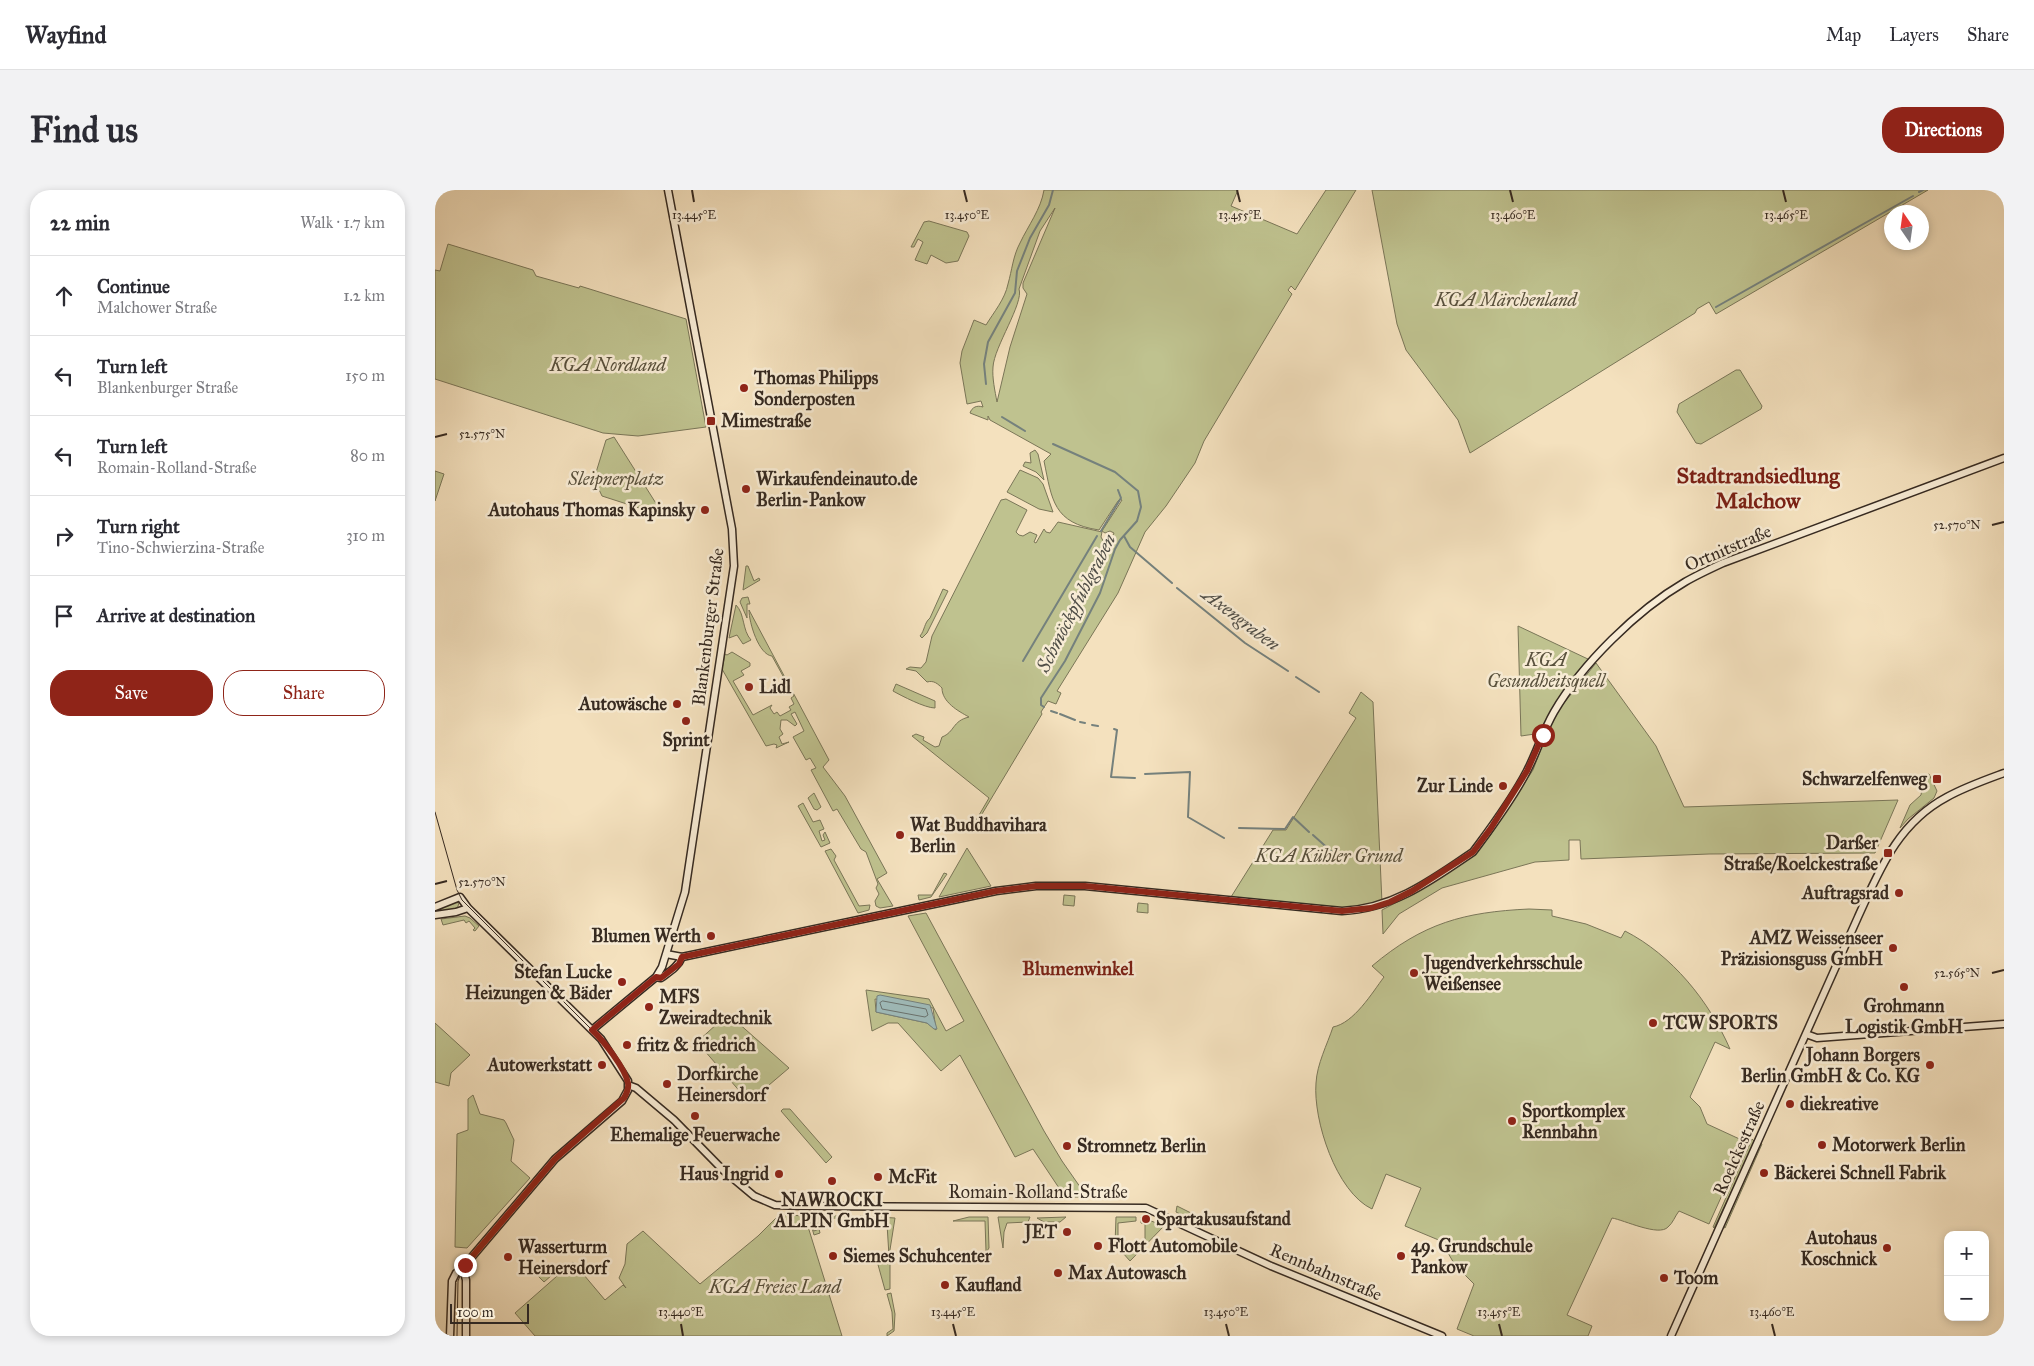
<!DOCTYPE html>
<meta charset="utf-8">
<style>
:root{--surface:#fff;--page:#f2f2f3;--text:#2b2b33;--muted:#7c7c81;--line:#e1e1e2;--accent:#8f2418}
body{margin:0;font-family:"IM FELL Great Primer",serif;background:var(--page);color:var(--text)}
.controls{position:absolute;right:15px;bottom:15px;display:grid;overflow:hidden;border-radius:10px;box-shadow:0 2px 8px #0003}
.controls button{width:45px;height:45px;display:grid;place-items:center;padding:0;border:0;border-bottom:1px solid var(--line);background:var(--surface);color:var(--text);font:25px sans-serif}
.compass{position:absolute;left:1449px;top:15px;width:45px;height:45px;border-radius:50%;background:var(--surface);box-shadow:0 2px 8px #0003;rotate:347deg}
.scale{position:absolute;left:15px;bottom:12px;width:79px;box-sizing:border-box;padding-left:5px;border:2px solid #362a21;border-top:0;font-size:14px;line-height:18px;white-space:nowrap;color:#362a21;-webkit-text-stroke:4px #f8ecd5;paint-order:stroke}
.stop{position:absolute;width:15px;height:15px;margin:-11px;border:4px solid #8f2418;border-radius:50%;background:#fff}
.stop.end{background:#8f2418;border-color:#fff;box-shadow:0 1px 5px #0008}
.list{margin:0;padding:0;list-style:none}
h2{display:flex;justify-content:space-between;align-items:center;height:65px;margin:0;padding:0 20px;font-size:21px}
h2 small{font-size:16px;font-weight:400;color:var(--muted)}
.list li{display:grid;grid-template-columns:32px 1fr auto;gap:15px;align-items:center;box-sizing:border-box;height:80px;padding:0 20px;border-top:1px solid var(--line)}
.list b{display:block;font-size:19px;white-space:nowrap}
.list p{margin:0;font-size:16px;white-space:nowrap;color:var(--muted)}
.list em{font-size:16px;font-style:normal;color:var(--muted)}
.actions{display:flex;gap:10px;padding:15px 20px}
.actions a{flex:1;padding:11px 0;border:1px solid var(--accent);border-radius:20px;text-align:center;font-size:18px;color:var(--accent)}
.actions .main{background:var(--accent);color:#fff}
.icon{flex:none;width:28px;height:28px;fill:none;stroke:currentColor;stroke-width:2;stroke-linecap:round;stroke-linejoin:round}
.map{position:relative;flex:none;width:1569px;height:1146px;overflow:hidden;border-radius:20px}
header{display:flex;align-items:center;gap:30px;box-sizing:border-box;height:70px;padding:0 25px;background:var(--surface);border-bottom:1px solid var(--line)}
header strong{font-size:24px}
nav{display:flex;gap:28px;margin-inline-start:auto;font-size:18px}
.intro{display:flex;align-items:center;justify-content:space-between;box-sizing:border-box;height:120px;padding:0 30px}
h1{margin:0;font-size:35px}
.button{padding:12px 22px;border-radius:20px;background:var(--accent);color:#fff;font-size:18px;font-weight:700}
main{display:flex;gap:30px;padding:0 30px}
aside{flex:1;background:var(--surface);border-radius:20px;box-shadow:0 2px 8px #0003}
.map>svg:first-child{display:block}
.green{fill:#bfc28f;stroke:#7a7658;fill-rule:evenodd}
.water{fill:#9fbbba;stroke:#75817d}
.lines{fill:none;stroke-linecap:round;stroke-linejoin:round}
.shore{stroke:#6a726e;stroke-width:1}
.stream{stroke:#75817d;stroke-width:2}
.secondary-casing{stroke:#362a21;stroke-width:9}
.secondary{stroke:#f8ecd5;stroke-width:6}
.tram{stroke:#362a21;stroke-width:1}
.route{stroke:#8f2418;stroke-width:6}
.ticks{fill:none;stroke:#362a21;stroke-width:2}
.poi-dot{fill:#8f2418;stroke:#f8ecd5;stroke-width:2}
.labels{text-anchor:middle;dominant-baseline:central;stroke-width:5;stroke-linejoin:round;paint-order:stroke}
.park-label{font-size:18px;font-style:italic;fill:#58503c;stroke:#f8ecd5}
.poi-label{font-size:18px;font-weight:bold;fill:#362a21;stroke:#f8ecd5;text-anchor:start}
.street-label{font-size:18px;fill:#362a21;stroke:#f8ecd5}
.water-label{font-size:19px;font-style:italic;fill:#504e47;stroke:#f8ecd5}
.neighbourhood-label{font-size:19px;font-weight:bold;fill:#7a1f14;stroke:#f8ecd5}
.district-label{font-size:22px;font-weight:bold;fill:#7a1f14;stroke:#f8ecd5}
.ticks-label{font-size:12px;text-anchor:middle;fill:#362a21;stroke:#f8ecd5;stroke-width:5;stroke-linejoin:round;paint-order:stroke}
</style>
<header>
<strong>Wayfind</strong>
<nav><a>Map</a><a>Layers</a><a>Share</a></nav>
</header>
<div class="intro"><h1>Find us</h1><a class="button">Directions</a></div>
<main>
<aside>
<h2>22 min<small>Walk · 1.7 km</small></h2>
<ul class="list">
<li><svg class="icon" aria-label="ahead" viewBox="0 0 24 24"><path d="M12 20V5M6 11l6-6 6 6"/></svg><div><b>Continue</b><p>Malchower Straße</p></div><em>1.2 km</em></li>
<li><svg class="icon" aria-label="left" viewBox="0 0 24 24"><path d="M17 20v-9H6M10 6l-5 5 5 5"/></svg><div><b>Turn left</b><p>Blankenburger Straße</p></div><em>150 m</em></li>
<li><svg class="icon" aria-label="left" viewBox="0 0 24 24"><path d="M17 20v-9H6M10 6l-5 5 5 5"/></svg><div><b>Turn left</b><p>Romain-Rolland-Straße</p></div><em>80 m</em></li>
<li><svg class="icon" aria-label="right" viewBox="0 0 24 24"><path d="M7 20v-9h11M14 6l5 5-5 5"/></svg><div><b>Turn right</b><p>Tino-Schwierzina-Straße</p></div><em>310 m</em></li>
<li><svg class="icon" aria-label="arrive" viewBox="0 0 24 24"><path d="M6 21V4h12l-3 4 3 4H6"/></svg><div><b>Arrive at destination</b></div></li>
</ul>
<div class="actions"><a class="main">Save</a><a>Share</a></div>
</aside>
<div class="map">
<svg width="1569" height="1146" viewBox="0 0 1569 1146">
<rect width="100%" height="100%" fill="#f4e1be"/>
<filter id="stains"><feTurbulence type="fractalNoise" baseFrequency=".004" numOctaves="4"/><feColorMatrix values="0 0 0 0 .2 0 0 0 0 .09 0 0 0 0 .02 0 0 0 .5 -.17"/></filter>
<radialGradient id="worn" r=".72"><stop offset=".6" stop-color="#630" stop-opacity="0"/><stop offset="1" stop-color="#630" stop-opacity=".3"/></radialGradient>
<!-- green -->
<path class="green" d="M609 0H803L796 16 862 44 891 0H921L860 100 856 96 853 100 857 104 769 251 760 273 731 316 710 342 683 403 622 501 626 503 621 514 613 511 606 522 607 524 541 634 538 635 534 631 535 630 540 632 554 608 477 546 481 544 489 547 488 550 500 557 504 556 507 547C520 542 517 531 534 527 523 521 507 512 507 498 503 494 499 490 492 492L481 481 471 479 475 477 486 478 491 472 497 446 566 310 571 309 592 320 581 342 584 345 588 346 595 342 602 345 599 352 601 353 609 339 611 342 615 343 623 332 667 342 666 347 672 358 679 343 675 341 670 343 667 341 687 310 685 309 683 311 664 340C618 333 617 310 609 271L616 264 555 230 553 226V230L535 223C537 217 542 215 548 217L546 211 532 214 525 173 527 161 539 130 551 135C559 122 570 109 573 94 577 80 578 66 585 53 593 36 606 19 609 0ZM620 18 588 93V98L592 104 575 157 562 212C560 201 557 188 558 177 559 157 589 113 584 99L605 41Z
M937 0H1493L1281 124 1274 112 1262 119 1260 123 1035 263 1023 230 971 160 962 134Z
M494 31 532 42 534 46 523 71 511 73 496 65 492 74 480 70 488 52 483 49 479 57H476L489 32Z
M13 54 98 80 101 86 144 98 145 96 251 129 271 237 203 246 168 243 0 189V80L5 81Z
M1301 180H1305L1327 216 1326 219 1266 254 1261 253 1242 222 1244 214Z
M179 247 229 326 167 306 159 289 171 250Z
M600 260 603 264 609 290 601 282 588 276 590 272 596 273 595 263Z
M585 280 603 288 608 294 618 322 604 319 572 302Z
M0 281 9 284 0 311Z
M311 376H313L319 391 324 388 325 390 308 400Z
M508 399 513 401 492 443 487 448 485 446C490 440 489 433 495 428Z
M313 407 315 414H312V428L305 412 307 408Z
M301 415C310 424 307 440 316 450L308 454 302 445 294 448Z
M314 420 394 570 388 577 410 606 452 683 442 689 458 716 445 718 441 716 440 711 444 704 441 698 443 694 431 662 426 659 402 619 398 621 376 580 381 578 375 568 371 570 358 547 369 541 360 522 356 524 362 534 360 536 352 530H346L345 539 348 544 344 547 347 554 354 552 341 558 342 555 339 554 331 556 287 479 290 464 292 465 297 462 315 473V476L306 481 309 485 298 491 318 525 337 515 335 518 339 524 342 522 345 526 356 520 354 517 359 514 356 508 359 506 337 466C324 465 314 433 314 420Z
M1083 436 1155 470C1134 494 1116 516 1104 545L1100 544 1086 546Z
M1161 473 1221 556 1249 617 1463 610 1440 663 1274 664 1146 669 1145 650H1134V670L1100 672 1007 698 964 724 948 744 947 720 972 707 1029 670 1044 659 1055 646 1098 580 1116 532 1125 518Z
M461 494 500 511V518C490 518 467 506 458 501Z
M926 502 938 512 947 713 906 719 796 707 838 640H851L921 528 914 523Z
M1494 584 1502 601 1499 608 1473 629 1465 638 1475 615 1486 605 1489 586Z
M379 603 386 617 382 620 379 619 373 608Z
M368 613 378 632 385 630 389 639 384 641 387 651 390 650 388 645 390 642 395 653 386 657 363 616Z
M532 658 556 696 504 707Z
M396 659 401 666 399 670 424 716 435 715 434 720 423 723 390 661Z
M509 683 512 684 496 707 484 710 483 705H497Z
M629 705 640 706 639 716 628 715Z
M19 712 24 713 22 719 0 721V719Z
M703 713 713 714V723L702 722Z
M1094 719 1117 720V726L1151 734 1186 748 1190 741C1237 765 1274 811 1295 859L1280 852 1255 907 1265 917 1272 934 1311 952 1274 1034 1244 1021C1240 1026 1238 1033 1233 1037 1224 1047 1189 1030 1177 1028L1132 1125 1157 1136 1153 1146H1039L1022 1139 1039 1094 1020 1075 1006 1051 970 1036 986 998 951 984 937 1019C901 1002 878 930 881 893 882 874 892 855 898 837 919 833 937 803 949 787L937 776C988 733 1029 722 1094 719Z
M491 723 609 941 627 971 650 1004 655 1007H630L598 959 580 967 525 865 506 881 463 833H453L437 841 431 800 494 809 511 841 529 831 473 726ZM440 809 498 818 501 840 492 833 441 822Z
M30 726 35 728 44 736 40 741 38 740 40 738 34 731 31 733 29 730 8 735 6 729Z
M293 824 354 878 314 912 262 852Z
M0 833 35 865 16 883 14 896 0 892Z
M38 905 45 924 69 930 71 933 79 950 76 971 95 988 32 1058 20 1057 22 944 33 940V909Z
M348 919H355L397 967 391 973 346 921Z
M1317 949 1320 952 1279 1038 1278 1037Z
M1326 953 1327 954 1290 1038 1288 1037Z
M742 1016 756 1023 755 1025 759 1027 760 1025 772 1031 769 1036 741 1022Z
M344 1025 377 1026V1029H381V1026H417L419 1034 409 1036 412 1034 410 1029 399 1028 377 1035 379 1041 384 1039 385 1043 379 1045 375 1031 370 1027 407 1146H100L80 1123 138 1072 170 1110 188 1095 191 1098 184 1088 190 1074 192 1054 208 1041 265 1094 323 1046Z
M425 1026 460 1028 454 1066 452 1034H448V1031H429L427 1034Z
M534 1027H553L554 1058 552 1061H551L550 1031H518Z
M563 1027H595L593 1032 572 1033 569 1042 568 1058Z
M631 1027 625 1032H609L602 1028Z
M681 1027H701V1031L683 1033V1054L687 1056 692 1057 693 1060H703L704 1057 710 1055V1034L706 1033V1027L729 1036 695 1071 680 1054Z
M448 1068H455V1099L450 1100 442 1071H448Z
M107 1075 114 1078 117 1085 109 1092 99 1082Z
M456 1103 460 1124 459 1141 452 1146V1143L458 1139 457 1122 452 1104Z"/>
<!-- water -->
<path class="water" d="M445 805 495 815 502 839H499L492 833 441 822 442 806Z"/>
<g class="lines">
<!-- shore -->
<path class="shore" d="M448 811 491 819 493 825 490 827 447 819 445 813Z"/>
<!-- stream -->
<path class="stream" d="M1484 2 1488 0
M1281 117 1478 6
M551 194 549 174 553 152 580 103 582 81 595 48 614 15 618 0
M567 227 590 241
M666 341 686 308 683 300
M689 346 695 357 737 393
M742 398 810 453 853 481
M588 471 662 346
M861 487 884 502
M609 517 606 515V508L630 471 665 403 680 359 685 350 702 331 706 317 703 301 680 282 618 254
M616 521 622 523
M625 524 640 530
M645 532 650 533
M657 535 663 536
M679 539 682 540 676 587 700 588
M710 584 755 582 753 627 789 648
M804 638 850 639 858 627 874 642
M878 645 906 670"/>
<!-- secondary casing -->
<g class="secondary-casing">
<path id="secondary" d="M0 717 25 707 33 718 166 849 193 891V900L187 911 120 969 30 1075 21 1083 17 1091 15 1146
M0 725 21 722 33 718
M231 764 247 767 561 701 601 696H650L907 721C958 719 997 690 1038 662L1044 654C1061 631 1079 606 1092 581 1102 562 1108 541 1119 522 1147 474 1202 420 1250 392 1262 385 1275 379 1288 373L1569 268
M221 787 226 788C234 782 243 777 247 767
M157 840 221 787 227 777 250 702 299 376 297 339 233 0
M1371 844 1382 848 1569 834
M193 895 201 898 239 930 288 980 319 1006 340 1015 369 1016 711 1018 836 1076 1007 1146
M28 1078 31 1090V1146
M1236 1146 1423 727C1445 679 1463 633 1512 607 1530 597 1550 590 1569 583"/>
</g>
<!-- secondary -->
<use href="#secondary" class="secondary"/>
<!-- tram -->
<path class="tram" d="M0 622 22 700 27 710 171 854 194 891 193 904 188 911 129 958 119 969 28 1078 23 1091 22 1146"/>
</g>
<g class="lines">
<!-- route -->
<path class="route" d="M30 1075 120 969 189 908C192 903 194 899 193 893 190 878 168 850 157 840L221 787 226 788 244 774 247 767 561 701 601 696H650L907 721 936 718 955 712 977 701 1038 662 1056 638 1092 581 1108 545"/>
</g>
<!-- ticks -->
<path class="ticks" d="M257 0 259 12M529 0 532 12M802 0 805 12M1075 0 1078 12M1348 0 1351 12M0 247 12 244M1557 335 1569 332M0 694 12 691M1557 783 1569 780M246 1134 248 1146M518 1134 521 1146M791 1134 794 1146M1064 1134 1067 1146M1337 1134 1340 1146"/>
<!-- markers -->
<g class="poi-dot">
<circle cx="309" cy="198" r="5"/>
<rect x="271" y="226" width="10" height="10" rx="2.5"/>
<circle cx="311" cy="299" r="5"/>
<circle cx="270" cy="320" r="5"/>
<circle cx="314" cy="497" r="5"/>
<circle cx="242" cy="514" r="5"/>
<circle cx="251" cy="531" r="5"/>
<rect x="1497" y="584" width="10" height="10" rx="2.5"/>
<circle cx="1068" cy="596" r="5"/>
<circle cx="465" cy="645" r="5"/>
<rect x="1448" y="658" width="10" height="10" rx="2.5"/>
<circle cx="1464" cy="703" r="5"/>
<circle cx="276" cy="746" r="5"/>
<circle cx="1458" cy="758" r="5"/>
<circle cx="979" cy="783" r="5"/>
<circle cx="187" cy="792" r="5"/>
<circle cx="1469" cy="797" r="5"/>
<circle cx="214" cy="817" r="5"/>
<circle cx="1218" cy="833" r="5"/>
<circle cx="192" cy="855" r="5"/>
<circle cx="167" cy="875" r="5"/>
<circle cx="1495" cy="875" r="5"/>
<circle cx="232" cy="894" r="5"/>
<circle cx="1355" cy="914" r="5"/>
<circle cx="260" cy="926" r="5"/>
<circle cx="1077" cy="931" r="5"/>
<circle cx="1387" cy="955" r="5"/>
<circle cx="632" cy="956" r="5"/>
<circle cx="1329" cy="983" r="5"/>
<circle cx="344" cy="984" r="5"/>
<circle cx="443" cy="987" r="5"/>
<circle cx="397" cy="991" r="5"/>
<circle cx="711" cy="1029" r="5"/>
<circle cx="632" cy="1042" r="5"/>
<circle cx="663" cy="1056" r="5"/>
<circle cx="1452" cy="1058" r="5"/>
<circle cx="398" cy="1066" r="5"/>
<circle cx="966" cy="1066" r="5"/>
<circle cx="73" cy="1067" r="5"/>
<circle cx="623" cy="1083" r="5"/>
<circle cx="1229" cy="1088" r="5"/>
<circle cx="510" cy="1095" r="5"/>
</g>
<g class="labels">
<!-- park labels -->
<g class="park-label">
<text x="1071" y="110">KGA Märchenland</text>
<text x="173" y="175">KGA Nordland</text>
<text x="181" y="289">Sleipnerplatz</text>
<text x="1111" y="470">KGA<tspan x="1111" dy="21">Gesundheitsquell</tspan></text>
<text x="894" y="666">KGA Kühler Grund</text>
<text x="340" y="1097">KGA Freies Land</text>
</g>
<!-- poi labels -->
<g class="poi-label">
<text x="319" y="188">Thomas Philipps<tspan x="319" dy="21">Sonderposten</tspan></text>
<text x="286" y="231">Mimestraße</text>
<text x="321" y="289">Wirkaufendeinauto.de<tspan x="321" dy="21">Berlin-Pankow</tspan></text>
<text x="260" y="320" text-anchor="end">Autohaus Thomas Kapinsky</text>
<text x="324" y="497">Lidl</text>
<text x="232" y="514" text-anchor="end">Autowäsche</text>
<text x="251" y="550" text-anchor="middle">Sprint</text>
<text x="1492" y="589" text-anchor="end">Schwarzelfenweg</text>
<text x="1058" y="596" text-anchor="end">Zur Linde</text>
<text x="475" y="635">Wat Buddhavihara<tspan x="475" dy="21">Berlin</tspan></text>
<text x="1443" y="653" text-anchor="end">Darßer<tspan x="1443" dy="21">Straße/Roelckestraße</tspan></text>
<text x="1454" y="703" text-anchor="end">Auftragsrad</text>
<text x="266" y="746" text-anchor="end">Blumen Werth</text>
<text x="1448" y="748" text-anchor="end">AMZ Weissenseer<tspan x="1448" dy="21">Präzisionsguss GmbH</tspan></text>
<text x="989" y="773">Jugendverkehrsschule<tspan x="989" dy="21">Weißensee</tspan></text>
<text x="177" y="782" text-anchor="end">Stefan Lucke<tspan x="177" dy="21">Heizungen &amp; Bäder</tspan></text>
<text x="224" y="807">MFS<tspan x="224" dy="21">Zweiradtechnik</tspan></text>
<text x="1469" y="816" text-anchor="middle">Grohmann<tspan x="1469" dy="21">Logistik GmbH</tspan></text>
<text x="1228" y="833">TCW SPORTS</text>
<text x="202" y="855">fritz &amp; friedrich</text>
<text x="1485" y="865" text-anchor="end">Johann Borgers<tspan x="1485" dy="21">Berlin GmbH &amp; Co. KG</tspan></text>
<text x="157" y="875" text-anchor="end">Autowerkstatt</text>
<text x="242" y="884">Dorfkirche<tspan x="242" dy="21">Heinersdorf</tspan></text>
<text x="1365" y="914">diekreative</text>
<text x="1087" y="921">Sportkomplex<tspan x="1087" dy="21">Rennbahn</tspan></text>
<text x="260" y="945" text-anchor="middle">Ehemalige Feuerwache</text>
<text x="1397" y="955">Motorwerk Berlin</text>
<text x="642" y="956">Stromnetz Berlin</text>
<text x="1339" y="983">Bäckerei Schnell Fabrik</text>
<text x="334" y="984" text-anchor="end">Haus Ingrid</text>
<text x="453" y="987">McFit</text>
<text x="397" y="1010" text-anchor="middle">NAWROCKI<tspan x="397" dy="21">ALPIN GmbH</tspan></text>
<text x="721" y="1029">Spartakusaufstand</text>
<text x="622" y="1042" text-anchor="end">JET</text>
<text x="1442" y="1048" text-anchor="end">Autohaus<tspan x="1442" dy="21">Koschnick</tspan></text>
<text x="673" y="1056">Flott Automobile</text>
<text x="976" y="1056">49. Grundschule<tspan x="976" dy="21">Pankow</tspan></text>
<text x="83" y="1057">Wasserturm<tspan x="83" dy="21">Heinersdorf</tspan></text>
<text x="408" y="1066">Siemes Schuhcenter</text>
<text x="633" y="1083">Max Autowasch</text>
<text x="1239" y="1088">Toom</text>
<text x="520" y="1095">Kaufland</text>
</g>
<!-- street labels -->
<g class="street-label">
<text transform="translate(1293 358) rotate(-23)">Ortnitstraße</text>
<text transform="translate(273 437) rotate(-83)">Blankenburger Straße</text>
<text transform="translate(1304 958) rotate(-66)">Roelckestraße</text>
<text x="603" y="1002">Romain-Rolland-Straße</text>
<text transform="translate(891 1082) rotate(23)">Rennbahnstraße</text>
</g>
<!-- water labels -->
<g class="water-label">
<text transform="translate(641 413) rotate(-63)">Schmöckpfuhlgraben</text>
<text transform="translate(806 429) rotate(37)">Axengraben</text>
</g>
<!-- neighbourhood labels -->
<g class="neighbourhood-label">
<text x="643" y="778">Blumenwinkel</text>
</g>
<!-- district labels -->
<g class="district-label">
<text x="1323" y="285">Stadtrandsiedlung<tspan x="1323" dy="25">Malchow</tspan></text>
</g>
</g>
<g class="ticks-label">
<text x="259" y="29">13.445°E</text>
<text x="532" y="29">13.450°E</text>
<text x="805" y="29">13.455°E</text>
<text x="1078" y="29">13.460°E</text>
<text x="1351" y="29">13.465°E</text>
<text x="47" y="248">52.575°N</text>
<text x="1522" y="339">52.570°N</text>
<text x="47" y="696">52.570°N</text>
<text x="1522" y="787">52.565°N</text>
<text x="246" y="1126">13.440°E</text>
<text x="518" y="1126">13.445°E</text>
<text x="791" y="1126">13.450°E</text>
<text x="1064" y="1126">13.455°E</text>
<text x="1337" y="1126">13.460°E</text>
</g>
<rect width="100%" height="100%" filter="url(#stains)"/>
<rect width="100%" height="100%" fill="url(#worn)"/>
</svg>
<div class="controls">
<button>+</button>
<button>−</button>
</div>
<svg class="compass" viewBox="-18 -18 36 36"><path d="M0-13l5 13h-10z" fill="#e53935"/><path d="M0 13l5-13h-10z" fill="#7c7c81"/></svg>
<div class="scale">100 m</div>
<div class="stop" style="left:1108px;top:545px"></div>
<div class="stop end" style="left:30px;top:1075px"></div>
</div>
</main>
